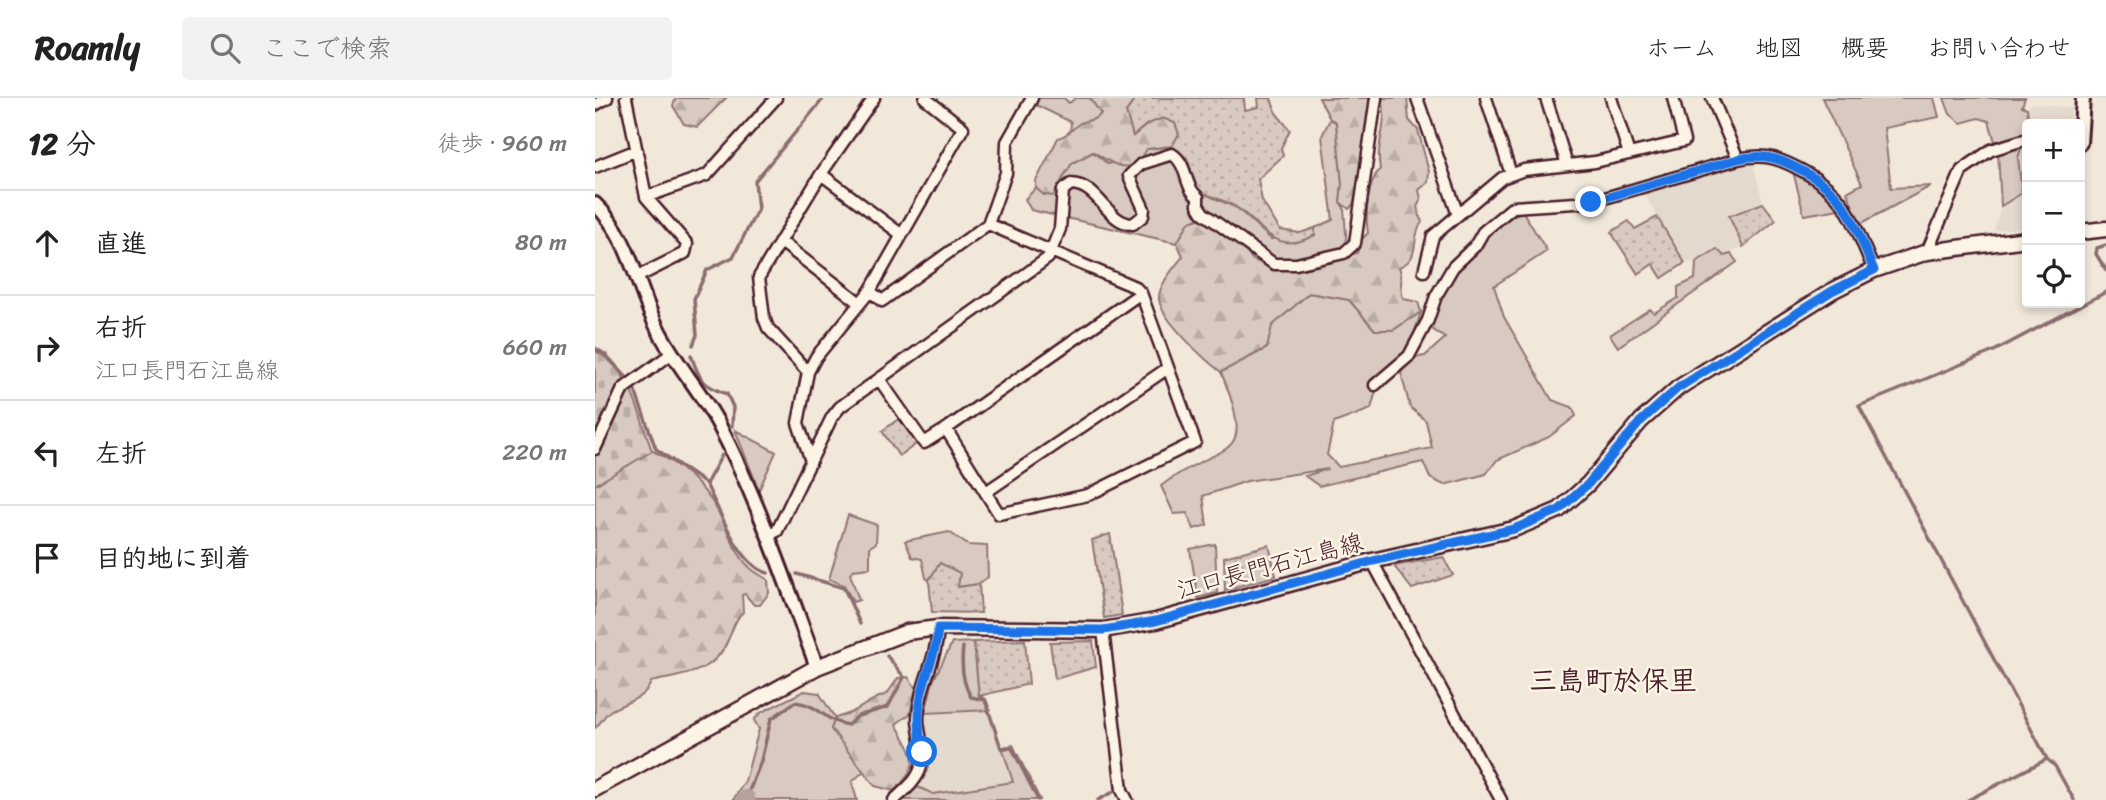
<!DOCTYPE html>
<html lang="ja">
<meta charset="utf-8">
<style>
:root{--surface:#fff;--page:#f2f2f2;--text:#222;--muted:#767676;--line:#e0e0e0}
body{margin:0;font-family:Sriracha,"Klee One",sans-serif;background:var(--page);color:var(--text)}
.controls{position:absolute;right:21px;top:21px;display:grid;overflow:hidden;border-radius:7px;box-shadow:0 4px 10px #0003}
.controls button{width:63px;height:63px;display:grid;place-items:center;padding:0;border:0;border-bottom:2px solid var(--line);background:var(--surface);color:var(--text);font:35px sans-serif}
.stop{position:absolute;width:21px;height:21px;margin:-16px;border:5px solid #1a73e8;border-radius:50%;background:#fff}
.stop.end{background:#1a73e8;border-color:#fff;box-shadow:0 2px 7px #0008}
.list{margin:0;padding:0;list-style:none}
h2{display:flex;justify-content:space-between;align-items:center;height:91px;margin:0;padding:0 28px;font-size:30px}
h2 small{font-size:23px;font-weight:400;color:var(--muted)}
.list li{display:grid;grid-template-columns:46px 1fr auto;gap:21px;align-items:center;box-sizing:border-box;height:105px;padding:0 28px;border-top:2px solid var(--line)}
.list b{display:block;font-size:26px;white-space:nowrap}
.list p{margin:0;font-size:23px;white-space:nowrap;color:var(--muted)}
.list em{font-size:23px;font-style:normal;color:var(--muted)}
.icon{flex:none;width:38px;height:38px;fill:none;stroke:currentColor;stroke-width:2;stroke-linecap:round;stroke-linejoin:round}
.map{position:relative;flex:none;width:1511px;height:702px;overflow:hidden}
header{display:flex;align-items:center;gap:42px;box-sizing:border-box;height:98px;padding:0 35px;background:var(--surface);border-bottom:2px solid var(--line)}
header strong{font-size:33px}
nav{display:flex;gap:38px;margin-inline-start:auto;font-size:24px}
.search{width:490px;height:63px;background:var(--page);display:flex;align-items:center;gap:18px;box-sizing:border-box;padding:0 24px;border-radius:7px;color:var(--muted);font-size:26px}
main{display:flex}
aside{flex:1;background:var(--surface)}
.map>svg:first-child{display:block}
.built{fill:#e4d9cd}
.grass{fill:#d8cac0;stroke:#917476;stroke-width:2}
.forest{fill:url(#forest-firs);stroke:#917476;stroke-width:2}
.cemetery{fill:url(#cemetery-stones);stroke:#917476;stroke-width:2}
.garden{fill:url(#garden-dots);stroke:#917476;stroke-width:2}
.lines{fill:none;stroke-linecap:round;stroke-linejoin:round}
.stream{stroke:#8b6d6f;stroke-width:3.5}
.river{stroke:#b6a19c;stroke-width:19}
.minor-casing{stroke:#4a1f2b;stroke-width:15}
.tertiary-casing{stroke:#4a1f2b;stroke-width:18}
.secondary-casing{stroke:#4a1f2b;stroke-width:19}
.minor{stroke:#fcf5e5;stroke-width:10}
.tertiary{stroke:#fcf5e5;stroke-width:12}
.secondary{stroke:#fcf5e5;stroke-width:14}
.route{stroke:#1a73e8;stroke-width:9}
.labels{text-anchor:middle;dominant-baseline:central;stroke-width:5;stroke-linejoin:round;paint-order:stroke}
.street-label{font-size:24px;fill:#4a1f2b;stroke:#fcf5e5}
.quarter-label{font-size:28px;font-weight:bold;fill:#4a1f2b;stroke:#fcf5e5}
</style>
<header>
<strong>Roamly</strong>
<div class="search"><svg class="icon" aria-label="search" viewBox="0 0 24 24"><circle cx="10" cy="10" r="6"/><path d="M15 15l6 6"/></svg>ここで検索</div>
<nav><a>ホーム</a><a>地図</a><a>概要</a><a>お問い合わせ</a></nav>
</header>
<main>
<aside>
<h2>12 分<small>徒歩 · 960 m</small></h2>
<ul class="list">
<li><svg class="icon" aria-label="ahead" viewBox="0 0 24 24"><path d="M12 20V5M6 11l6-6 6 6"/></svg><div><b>直進</b></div><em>80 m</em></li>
<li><svg class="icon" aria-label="right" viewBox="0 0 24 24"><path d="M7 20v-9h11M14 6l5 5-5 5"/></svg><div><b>右折</b><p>江口長門石江島線</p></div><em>660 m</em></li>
<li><svg class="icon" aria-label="left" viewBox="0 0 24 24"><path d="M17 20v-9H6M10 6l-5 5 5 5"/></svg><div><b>左折</b></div><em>220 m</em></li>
<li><svg class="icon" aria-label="arrive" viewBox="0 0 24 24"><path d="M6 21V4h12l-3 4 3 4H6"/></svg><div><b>目的地に到着</b></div></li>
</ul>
</aside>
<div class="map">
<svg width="1511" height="702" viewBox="0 0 1511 702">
<defs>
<pattern id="forest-firs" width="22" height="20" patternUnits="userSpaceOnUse" patternTransform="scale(1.75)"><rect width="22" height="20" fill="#d8cac0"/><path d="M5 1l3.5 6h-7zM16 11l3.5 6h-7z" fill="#bbada5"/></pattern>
<pattern id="cemetery-stones" width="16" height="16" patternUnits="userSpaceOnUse" patternTransform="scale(1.75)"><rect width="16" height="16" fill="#d8cac0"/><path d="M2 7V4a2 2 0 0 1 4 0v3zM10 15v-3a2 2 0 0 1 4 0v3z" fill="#bbada5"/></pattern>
<pattern id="garden-dots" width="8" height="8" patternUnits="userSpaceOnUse" patternTransform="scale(1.75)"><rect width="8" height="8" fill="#d8cac0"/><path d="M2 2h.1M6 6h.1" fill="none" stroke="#bbada5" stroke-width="1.8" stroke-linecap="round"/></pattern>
</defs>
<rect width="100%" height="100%" fill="#f1e8da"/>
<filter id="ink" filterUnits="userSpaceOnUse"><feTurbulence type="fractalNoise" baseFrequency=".0143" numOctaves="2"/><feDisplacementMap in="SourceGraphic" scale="14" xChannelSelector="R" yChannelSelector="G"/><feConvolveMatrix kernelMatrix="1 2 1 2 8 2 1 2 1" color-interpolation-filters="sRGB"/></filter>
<g filter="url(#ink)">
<!-- built -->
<path class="built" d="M1437 5 1477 10 1475 26H1434L1432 10Z
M1432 33V129L1399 133 1406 108 1427 95 1423 60Z
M1157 61 1168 105 1134 118 1148 149 1129 158 1122 151 1101 164 1090 165 1047 92Z
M395 612 418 684 338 696 323 689 334 668 330 615Z"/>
<!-- grass -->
<path class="grass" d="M443 0H469L474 5 481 0H495L506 16C499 25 486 24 475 36L476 24 439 6Z
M1227 0H1339L1344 19 1289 30 1296 90 1336 88 1265 126 1252 94 1267 86Z
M1349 0H1430L1427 8 1432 10 1434 26 1423 60 1427 95 1406 108 1403 54 1394 23 1384 20 1366 25 1355 16Z
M735 21 741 24 747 86 745 104 749 110 752 149 706 162 679 161 615 113 607 120 594 124 582 145 436 112 430 101 441 90 449 97 461 91 477 65 498 54 513 66 552 51 577 48 592 60 603 93 642 110 676 141 720 137V130L738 122 727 38Z
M1198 73 1227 90 1244 111 1209 117Z
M928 114 952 153 899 188 909 219 957 302 977 309 981 318 954 339 902 362 891 376 849 387 835 380 828 364 724 388 710 378 733 371 652 383 608 398 612 427 599 431 592 415 579 416 566 388C626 340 665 370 626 274L672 250 676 228 714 195 754 202 780 232H798L826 214 814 253 775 285 781 293 776 311 739 325 732 357 744 369 837 350 831 323 815 309 806 275 817 260 830 258 850 240 837 231C840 221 841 208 846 199 863 170 895 123 928 114Z
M1122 151 1129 158 1136 156 1142 164 1023 249 1015 237 1055 211 1059 215 1083 200V189L1100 181 1101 164Z
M140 332 181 354 164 392Z
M253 417 282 427 281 445 275 449V470L258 472 255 476 264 502 258 504 249 487 234 481Z
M354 434 373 447 392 448 393 479 384 486 363 489 345 465 334 482 331 480 327 461 317 459 310 443Z
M620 446 622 495 603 500 595 451Z
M379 544 384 598 391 601 395 612 330 615 338 583 357 545Z
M209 593 224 595 240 620 236 631 269 673 257 684 262 702H138L150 683 164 631 159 622 165 615Z
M418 647 445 702H309L323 689 338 696 418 684 407 649Z"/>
<!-- forest -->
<path class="forest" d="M81 0H131L102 29 89 26 78 8Z
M495 0H541L531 14 538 38 553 26 568 20 580 25 584 36 577 48 552 51C534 81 520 66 498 54L477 65 458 98 449 97 441 90V83L463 40C473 37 476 32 484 26 491 21 499 24 506 16Z
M724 0H774C776 18 766 103 754 111L745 104 747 86 741 24 735 21Z
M787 0H812L814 22 823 32 834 74 833 84 824 92 826 101 822 109 827 124C815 139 827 161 804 169 809 180 803 190 809 201L823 204 826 214 798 232H780L754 202 714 195 677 228 672 250 626 274C610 262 565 220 564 201 563 187 580 169 588 158L582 145 594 124 607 120 632 133 658 162 673 168 700 170 762 155 765 143 773 135C770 118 772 85 785 71 780 44 794 28 787 0Z
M56 352C85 366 107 385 123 413 133 432 141 460 159 473 164 477 168 478 173 482L174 495 165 507H159L150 496 147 497 148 514C139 522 138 532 133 542 119 576 88 577 56 584 50 602 29 604 15 613 10 616 6 625 0 630V373Z
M313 579 321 590 315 616 301 626C319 659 328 664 299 693L280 688 236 631 240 620C266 614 269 603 292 596L303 580Z"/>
<!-- cemetery -->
<path class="cemetery" d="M0 253C36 270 45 319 57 353L0 387Z"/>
<!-- garden -->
<path class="garden" d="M541 0H649L650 12 664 9 663 0H676L681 15 695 32 686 50 688 58 663 81 667 103 685 132 705 135 720 130V137C681 158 671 131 644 111 632 103 616 98 603 93L592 60 577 48 584 36 580 25 568 20 552 26 538 38 531 14Z
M1168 105 1181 122 1148 149 1134 118Z
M1062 119 1090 165 1067 180 1058 166 1043 176 1016 134 1034 123 1040 131Z
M305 320 323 345 304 358 287 333Z
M515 436 527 517 509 520 497 442Z
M674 447 681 478 630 492 629 459Z
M848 459 858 477 817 491 799 468Z
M345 465 365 475 363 489 384 486 386 515 337 514 334 482Z
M430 542 434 586 384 598 379 544Z
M498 543 501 569 460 581 455 544Z"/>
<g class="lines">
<!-- stream -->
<path class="stream" d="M1511 147 1502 150 1501 156 1511 172
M98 247 102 237 99 201 112 172 138 159 163 111 160 83 229 0
M0 250 11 257 33 281
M96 257C104 281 107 288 132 296L138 309 137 328
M39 290 61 351 111 386
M127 357 111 386C124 411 144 468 173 475
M202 476 249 490 265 526
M368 549C366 566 367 584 376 599L390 602 406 650H417L443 702
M1452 661 1264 308 1399 253 1511 194
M151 701 166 663 176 621 200 604C226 607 228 623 253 627L263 618 293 609 309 579 292 558
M503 702 522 692
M1373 702 1452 661 1460 668 1479 702"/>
<!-- river -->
<path class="river" d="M150 702 151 701"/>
<!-- minor casing -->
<g class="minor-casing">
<path id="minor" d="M31 0 51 99
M822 0 863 117
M891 0 916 76
M951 0 972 67
M1016 0 1034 56
M1117 0 1143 61
M0 7 12 0
M0 69 42 52
M226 76 307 137
M393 126 411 75 412 44 437 0
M185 143 265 205
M1332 154 1367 72 1396 52 1432 41
M829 173 838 138 907 80 929 72 1000 64 1089 43 1078 0
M42 179 90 155 92 146 51 99 112 77 181 0
M275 193 287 203 393 126 540 189 546 195 600 344 493 397 404 416 351 331 329 345 284 281
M213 274 173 230 169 220 164 179 226 76 279 0
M780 287 814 258 833 222 841 198 858 169 880 148 888 134 918 109 996 104 1143 61C1165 56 1179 58 1200 69 1254 96 1256 120 1279 172
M351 331 546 195
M0 351 28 291 76 256
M216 363 203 325 213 274 221 259 275 193 368 30 330 0
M391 394 573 270
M173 438 182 433 237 319 245 309 453 160 465 131 468 92 476 86C505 87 511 125 538 126L548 118 549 111 534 78 546 66 577 56C594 67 588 88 603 99V107L608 115 679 166H701L749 155 760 145 781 0
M777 463 906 702
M508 532 527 692 532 702
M299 702C309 693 322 683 326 669 331 653 323 636 323 620 324 588 342 562 343 530"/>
</g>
<!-- tertiary casing -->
<g class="tertiary-casing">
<path id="tertiary" d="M1485 45 1488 0
M0 106C35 139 41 187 62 229 79 264 106 293 124 327 164 404 192 488 222 569"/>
</g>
<!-- secondary casing -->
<g class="secondary-casing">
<path id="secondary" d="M1485 134 1511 131
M0 691 222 569 312 534 343 530 508 532 561 523 777 463 919 431 964 412 993 386 1046 323 1083 290 1237 193 1279 172 1332 154 1432 141"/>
</g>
<!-- minor -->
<use href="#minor" class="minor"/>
<!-- tertiary -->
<use href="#tertiary" class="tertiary"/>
<!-- secondary -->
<use href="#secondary" class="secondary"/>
</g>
</g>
<g class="lines" filter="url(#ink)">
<!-- route -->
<path class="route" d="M327 654C324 633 322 614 327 594 332 571 342 554 343 530L508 532 561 523 778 463 919 431 964 412 993 386 1046 323 1083 290 1237 193 1279 172C1256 120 1254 96 1200 69 1179 58 1165 56 1143 61L996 104"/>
</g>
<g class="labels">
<!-- street labels -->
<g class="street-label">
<text transform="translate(675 468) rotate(-15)">江口長門石江島線</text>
</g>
<!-- quarter labels -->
<g class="quarter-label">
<text x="1018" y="582">三島町於保里</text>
</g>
</g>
</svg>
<div class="controls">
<button>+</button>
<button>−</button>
<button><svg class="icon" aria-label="locate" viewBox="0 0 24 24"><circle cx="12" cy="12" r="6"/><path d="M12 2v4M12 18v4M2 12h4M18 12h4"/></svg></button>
</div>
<div class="stop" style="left:327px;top:654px"></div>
<div class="stop end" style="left:996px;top:104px"></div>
</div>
</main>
